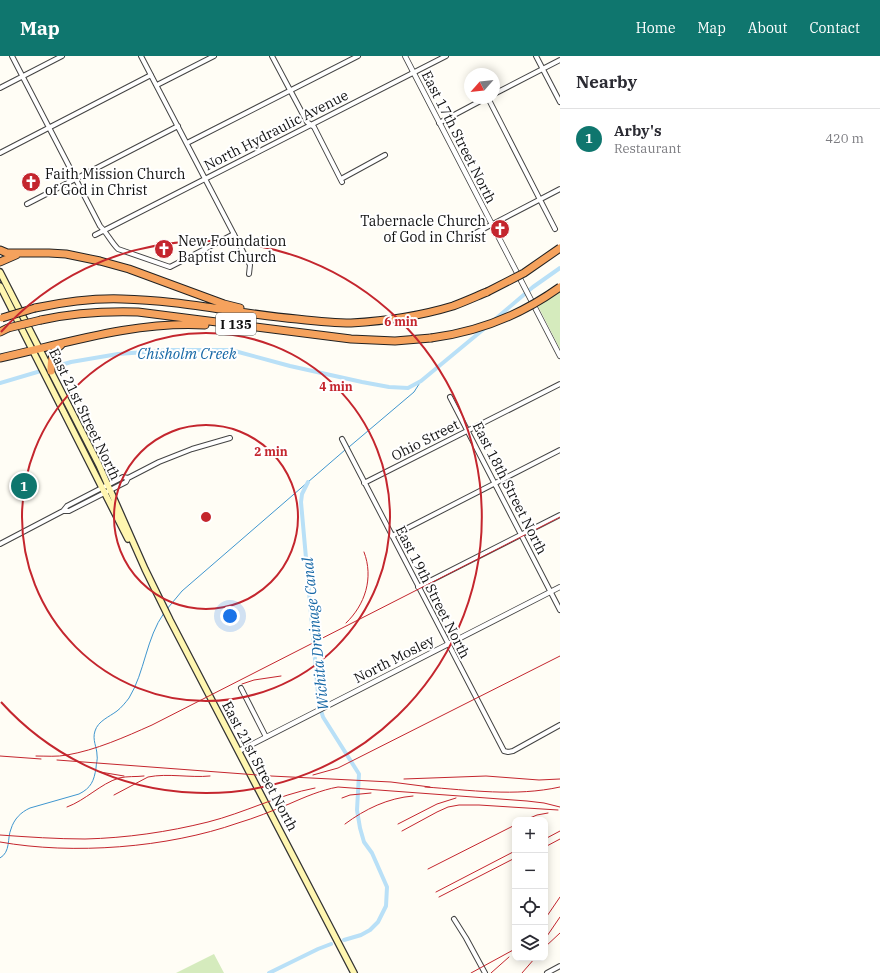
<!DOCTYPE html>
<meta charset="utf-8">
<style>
:root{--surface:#fff;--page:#f7f7f7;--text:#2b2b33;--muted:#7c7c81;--line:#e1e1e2;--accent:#0f766e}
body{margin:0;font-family:"IBM Plex Serif",serif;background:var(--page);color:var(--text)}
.controls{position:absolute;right:12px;bottom:12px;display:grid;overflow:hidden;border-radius:8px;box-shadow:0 2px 10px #0003}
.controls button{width:36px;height:36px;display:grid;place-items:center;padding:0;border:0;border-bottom:1px solid var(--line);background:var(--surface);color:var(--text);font:20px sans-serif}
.compass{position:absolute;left:464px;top:12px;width:36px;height:36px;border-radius:50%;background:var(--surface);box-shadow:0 2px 10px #0003;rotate:243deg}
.you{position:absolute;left:230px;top:560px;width:14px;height:14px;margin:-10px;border:3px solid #fff;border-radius:50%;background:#1a73e8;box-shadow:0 0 0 6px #1a73e833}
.badge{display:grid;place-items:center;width:26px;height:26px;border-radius:50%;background:var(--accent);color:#fff;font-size:13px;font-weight:700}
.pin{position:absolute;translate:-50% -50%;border:2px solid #fff;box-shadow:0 1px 4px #0006}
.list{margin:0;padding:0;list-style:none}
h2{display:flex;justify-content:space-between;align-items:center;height:52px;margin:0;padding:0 16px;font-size:17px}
h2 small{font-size:13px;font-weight:400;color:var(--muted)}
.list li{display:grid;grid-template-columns:26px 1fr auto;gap:12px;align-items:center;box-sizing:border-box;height:60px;padding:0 16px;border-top:1px solid var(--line)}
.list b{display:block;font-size:15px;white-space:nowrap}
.list p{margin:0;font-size:13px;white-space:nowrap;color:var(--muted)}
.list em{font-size:13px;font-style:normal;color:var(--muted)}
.icon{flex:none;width:22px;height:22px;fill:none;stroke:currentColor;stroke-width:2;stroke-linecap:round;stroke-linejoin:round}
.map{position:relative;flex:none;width:560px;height:917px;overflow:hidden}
header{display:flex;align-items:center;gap:24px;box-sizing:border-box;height:56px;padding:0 20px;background:var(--accent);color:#fff}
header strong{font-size:19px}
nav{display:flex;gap:22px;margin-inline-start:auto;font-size:14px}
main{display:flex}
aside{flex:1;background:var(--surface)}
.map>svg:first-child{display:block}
.green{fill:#d5ebbd}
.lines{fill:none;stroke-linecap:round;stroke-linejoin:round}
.stream{stroke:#3f96cf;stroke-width:1}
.canal{stroke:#b9e0f7;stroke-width:4}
.minor-casing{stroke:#444;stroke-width:6}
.tertiary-casing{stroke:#444;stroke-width:6}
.secondary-casing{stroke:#333;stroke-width:8}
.motorway-casing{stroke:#222;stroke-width:9}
.minor{stroke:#fff;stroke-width:4}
.tertiary{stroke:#fff;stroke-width:4.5}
.secondary{stroke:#fff6b0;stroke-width:5.5}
.motorway{stroke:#f5a25d;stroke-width:7}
.rail{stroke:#c4262e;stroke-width:1}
.motorway-bridge-casing{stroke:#222;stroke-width:9;stroke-linecap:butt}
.motorway-bridge{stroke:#f5a25d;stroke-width:7}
.ring{fill:none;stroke:#c4262e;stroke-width:2}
.labels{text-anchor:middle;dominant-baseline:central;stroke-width:4;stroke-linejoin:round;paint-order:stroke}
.shield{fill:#fff;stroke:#585858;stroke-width:1}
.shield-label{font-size:13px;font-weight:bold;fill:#111}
.street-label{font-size:14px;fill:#111;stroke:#fff}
.poi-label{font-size:14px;fill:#111;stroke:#fff;text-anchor:start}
.water-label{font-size:15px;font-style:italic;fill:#1768a6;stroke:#fff}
.centre{fill:#c4262e;stroke:#fff;stroke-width:2}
.ring-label{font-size:12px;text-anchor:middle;font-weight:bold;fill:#c4262e;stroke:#fff;stroke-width:4;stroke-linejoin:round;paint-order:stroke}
</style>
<header>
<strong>Map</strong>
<nav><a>Home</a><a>Map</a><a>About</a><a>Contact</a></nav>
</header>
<main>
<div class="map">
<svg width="560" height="917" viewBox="0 0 560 917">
<rect width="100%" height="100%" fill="#fffdf5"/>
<!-- green -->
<path class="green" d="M560 236V293L538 250Z
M214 898 224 917H176Z"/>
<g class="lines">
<!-- stream -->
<path class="stream" d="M349 391 414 336 421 325
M167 553 182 535 345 394
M0 802C11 796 7 782 11 773 14 763 21 756 30 752L79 738C91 732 94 725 96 712 96 708 98 703 97 699 97 691 92 684 95 675 98 665 109 661 117 655 121 652 126 646 129 642 145 616 146 582 164 557"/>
<!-- canal -->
<path class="canal" d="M493 265 533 231 560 212
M0 327 71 306 118 298 172 294H231L290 310 362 326 389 331 408 332 421 325 485 272
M308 426 302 438 301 446 319 648 323 661 359 718 357 754 360 772 364 786 372 797 387 831 386 850 378 866 370 874 361 879 344 884
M269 917 318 893 331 888"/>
<!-- minor casing -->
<g class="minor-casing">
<path id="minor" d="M12 0 100 170C107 177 111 186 118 193L170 211 234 178
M141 0 250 209 249 218
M272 0 307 66 314 71 342 126
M536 0 560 46
M157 29 214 0
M0 32 62 0
M494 38 560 4
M488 42 555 173
M439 67 486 42
M187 87 358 0
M0 97 151 19
M341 123 385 99
M27 148 178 70
M95 179 446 0
M464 183 560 133
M450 341 560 554
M342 383 504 695 508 696 513 695 560 669
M364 427 560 328
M63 455H69L126 426 128 422
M392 480 560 394
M0 488 63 455 67 450 123 421 128 422 159 406 192 393 230 382
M418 531 560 459
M241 632 266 681
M454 863 466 882 485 917
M547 917 560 910"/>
</g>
<!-- tertiary casing -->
<g class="tertiary-casing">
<path id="tertiary" d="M405 0 560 300
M239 695 560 531"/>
</g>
<!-- secondary casing -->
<g class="secondary-casing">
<path id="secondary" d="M0 216 99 409 145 513 170 564 354 917
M0 230 128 483"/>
</g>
<!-- motorway casing -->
<g class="motorway-casing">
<path id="motorway" d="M0 194 7 197H49L66 198 100 205 129 213 224 248 240 252
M0 206 16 199
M35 252C64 246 93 242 122 243 181 244 239 258 297 263 315 265 333 267 351 267 386 265 420 260 453 250 464 246 475 241 487 236
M41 264C73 257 105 255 138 256L351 283 395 285 431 282
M0 276 8 272
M0 302C67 287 135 265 205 269
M51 315C51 304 52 296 61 289"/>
</g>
<!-- minor -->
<use href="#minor" class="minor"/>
<!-- tertiary -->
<use href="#tertiary" class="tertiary"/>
<!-- secondary -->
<use href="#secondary" class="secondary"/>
<!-- motorway -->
<use href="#motorway" class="motorway"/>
<!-- rail -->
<path class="rail" d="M346 567C365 549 374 522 364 496
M242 628 254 624 281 620
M0 700 41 703
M36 700C47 700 57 701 67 699 96 694 125 681 152 669L560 461
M57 704 271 720 391 726 430 731
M100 716 124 720
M313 719 338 712 560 600
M404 723 486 720 539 724 560 723
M425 731C470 734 515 741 560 731
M114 739 148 721C168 717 190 722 210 720
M342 742 350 739 371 737
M67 751C86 744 100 728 119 722 127 720 136 721 144 720
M525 764 537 759 548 757
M345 768C365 753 388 742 413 740
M398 768 437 748 456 742
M402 775 437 756 448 751 459 749H479L558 754
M0 779C28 781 57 783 85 783 126 782 168 776 208 766 244 757 278 739 315 732
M545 783 560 775
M0 786C73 799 167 792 238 767 255 762 272 755 289 748 305 741 321 734 338 731L527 745 544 747 560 751
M545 791 560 783
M428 813 515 769
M436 836 515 795
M439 841 515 802
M545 863 560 841
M545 883 560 861
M545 891 560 877
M471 917 515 893
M491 917 509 901
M522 917 535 902"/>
<!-- motorway-bridge casing -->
<g class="motorway-bridge-casing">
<path id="motorway-bridge" d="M487 236 524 217 560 192
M2 262 35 252
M8 272 41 264
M431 282C479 276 521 259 560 231"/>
</g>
<!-- motorway-bridge -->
<use href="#motorway-bridge" class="motorway-bridge"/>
</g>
<!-- distance rings -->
<g class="ring">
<circle cx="206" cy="461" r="92"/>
<circle cx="206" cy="461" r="184"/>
<path d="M1 276A276 276 0 1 1 1 646"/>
</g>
<!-- icons -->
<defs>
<g id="church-disc" transform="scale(1)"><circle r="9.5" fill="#c4262e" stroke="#fff"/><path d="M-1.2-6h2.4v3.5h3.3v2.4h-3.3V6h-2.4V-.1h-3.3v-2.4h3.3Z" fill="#fff"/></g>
</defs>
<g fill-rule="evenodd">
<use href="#church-disc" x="31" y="126"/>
<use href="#church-disc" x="500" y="173"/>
<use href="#church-disc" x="164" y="193"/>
</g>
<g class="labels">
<!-- shield labels -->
<rect class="shield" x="216" y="257" width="40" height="22" rx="3"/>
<g class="shield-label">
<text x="236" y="268">I 135</text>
</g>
<!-- street labels -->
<g class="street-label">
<text transform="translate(276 74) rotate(-27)">North Hydraulic Avenue</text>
<text transform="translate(459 81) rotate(63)">East 17th Street North</text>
<text transform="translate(85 358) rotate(64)">East 21st Street North</text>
<text transform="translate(425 384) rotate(-27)">Ohio Street</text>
<text transform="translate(510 432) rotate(63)">East 18th Street North</text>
<text transform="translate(433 536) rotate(63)">East 19th Street North</text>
<text transform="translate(394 603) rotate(-27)">North Mosley</text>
<text transform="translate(260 710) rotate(62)">East 21st Street North</text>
</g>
<!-- poi labels -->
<g class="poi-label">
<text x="45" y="118">Faith Mission Church<tspan x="45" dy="16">of God in Christ</tspan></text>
<text x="486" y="165" text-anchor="end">Tabernacle Church<tspan x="486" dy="16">of God in Christ</tspan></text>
<text x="178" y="185">New Foundation<tspan x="178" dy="16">Baptist Church</tspan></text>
</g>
<!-- water labels -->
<g class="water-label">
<text x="187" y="297">Chisholm Creek</text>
<text transform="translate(315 578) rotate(-96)">Wichita Drainage Canal</text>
</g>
</g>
<circle cx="206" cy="461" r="6" class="centre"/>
<g class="ring-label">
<text x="401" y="270">6 min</text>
<text x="336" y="335">4 min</text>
<text x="271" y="400">2 min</text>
</g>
</svg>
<div class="controls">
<button>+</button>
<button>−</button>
<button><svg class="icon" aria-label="locate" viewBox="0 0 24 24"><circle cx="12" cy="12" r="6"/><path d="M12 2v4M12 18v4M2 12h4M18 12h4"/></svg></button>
<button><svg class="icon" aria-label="layers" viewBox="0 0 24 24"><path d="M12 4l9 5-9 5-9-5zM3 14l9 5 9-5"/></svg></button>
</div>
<svg class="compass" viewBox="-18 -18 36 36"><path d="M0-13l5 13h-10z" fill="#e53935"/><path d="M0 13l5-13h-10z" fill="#7c7c81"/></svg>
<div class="you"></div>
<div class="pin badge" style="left:24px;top:430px">1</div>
</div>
<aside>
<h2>Nearby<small></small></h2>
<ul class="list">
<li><span class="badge">1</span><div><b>Arby's</b><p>Restaurant</p></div><em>420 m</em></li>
</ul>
</aside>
</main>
